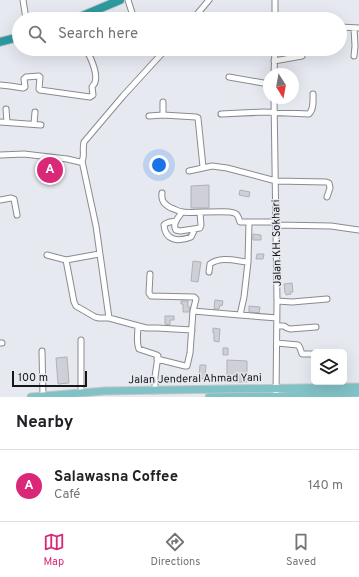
<!DOCTYPE html>
<meta charset="utf-8">
<style>
:root{--surface:#fff;--page:#f6f6f6;--text:#202124;--muted:#757577;--line:#e0e0e0;--accent:#db2777}
body{margin:0;font-family:Overpass,sans-serif;background:var(--page);color:var(--text)}
.controls{position:absolute;right:12px;bottom:12px;display:grid;overflow:hidden;border-radius:6px;box-shadow:0 4px 16px #0002}
.controls button{width:36px;height:36px;display:grid;place-items:center;padding:0;border:0;border-bottom:1px solid var(--line);background:var(--surface);color:var(--text);font:20px sans-serif}
.compass{position:absolute;left:263px;top:68px;width:36px;height:36px;border-radius:50%;background:var(--surface);box-shadow:0 4px 16px #0002;rotate:169deg}
.scale{position:absolute;left:12px;bottom:10px;width:75px;box-sizing:border-box;padding-left:4px;border:2px solid #17171a;border-top:0;font-size:11px;line-height:14px;white-space:nowrap;color:#17171a;-webkit-text-stroke:3px #e7e9f1;paint-order:stroke}
.you{position:absolute;left:159px;top:165px;width:14px;height:14px;margin:-10px;border:3px solid #fff;border-radius:50%;background:#1a73e8;box-shadow:0 0 0 6px #1a73e833}
.badge{display:grid;place-items:center;width:26px;height:26px;border-radius:50%;background:var(--accent);color:#fff;font-size:13px;font-weight:700}
.pin{position:absolute;translate:-50% -50%;border:2px solid #fff;box-shadow:0 1px 4px #0006}
.list{margin:0;padding:0;list-style:none}
h2{display:flex;justify-content:space-between;align-items:center;height:52px;margin:0;padding:0 16px;font-size:17px}
h2 small{font-size:13px;font-weight:400;color:var(--muted)}
.list li{display:grid;grid-template-columns:26px 1fr auto;gap:12px;align-items:center;box-sizing:border-box;height:72px;padding:0 16px;border-top:1px solid var(--line)}
.list b{display:block;font-size:15px;white-space:nowrap}
.list p{margin:0;font-size:13px;white-space:nowrap;color:var(--muted)}
.list em{font-size:13px;font-style:normal;color:var(--muted)}
.icon{flex:none;width:22px;height:22px;fill:none;stroke:currentColor;stroke-width:2;stroke-linecap:round;stroke-linejoin:round}
.map{position:relative;flex:none;width:359px;height:397px;overflow:hidden}
.search{position:absolute;background:var(--surface);box-shadow:0 4px 16px #0002;left:12px;right:12px;top:12px;height:44px;display:flex;align-items:center;gap:10px;box-sizing:border-box;padding:0 14px;border-radius:22px;color:var(--muted);font-size:15px}
.sheet{height:124px;background:var(--surface)}
nav{display:flex;justify-content:space-around;align-items:center;box-sizing:border-box;height:56px;border-top:1px solid var(--line);background:var(--surface);font-size:11px;color:var(--muted)}
nav a{display:grid;justify-items:center;gap:2px}
nav .on{color:var(--accent)}
.map>svg:first-child{display:block}
.building{fill:#cecfd7;stroke:#afb1b8}
.lines{fill:none;stroke-linecap:round;stroke-linejoin:round}
.minor-casing{stroke:#898b92;stroke-width:7}
.major-casing{stroke:#c7c7c8;stroke-width:9}
.highway-casing{stroke:#c7c7c8;stroke-width:10}
.minor{stroke:#fff;stroke-width:5}
.major{stroke:#81c2c6;stroke-width:7}
.highway{stroke:#2d9aa0;stroke-width:8}
.labels{text-anchor:middle;dominant-baseline:central;stroke-width:3;stroke-linejoin:round;paint-order:stroke}
.street-label{font-size:11px;fill:#17171a;stroke:#e7e9f1}
</style>
<div class="map">
<svg width="359" height="397" viewBox="0 0 359 397">
<rect width="100%" height="100%" fill="#e7e9f1"/>
<!-- building -->
<path class="building" d="M113 13 114 19H99Z
M209 185V208H191V186Z
M240 190 250 192 249 197 239 195Z
M253 234 261 235V240H253Z
M257 254H264L263 259H256Z
M193 261 201 262 198 282 191 281Z
M292 283 293 292H290L291 294 286 295V293H285L284 284Z
M215 300 223 301 222 306 220 305 219 309H214Z
M181 301H188V307H190L189 312H183V304H181Z
M249 306 260 307 259 313 249 312Z
M165 316H174V320H170V325L165 324Z
M213 328 220 329 219 342 214 341V333H213Z
M223 348H228V355H223Z
M67 357 69 383 58 384 56 358Z
M227 360 247 361V382H227Z
M200 365H206L205 379 199 378Z"/>
<g class="lines">
<!-- minor casing -->
<g class="minor-casing">
<path id="minor" d="M23 0 26 19
M128 0 134 19
M193 19 209 0
M275 19V0
M340 27 359 28
M354 28 355 46 354 56
M274 61 302 56
M274 74 275 49
M229 77 269 84
M0 85 10 86 23 88 25 87 24 79 26 77 39 76 40 77 39 89 40 90 90 97 93 95 92 87C93 85 95 84 95 82 98 74 90 53 84 49
M274 98 277 301 276 397
M6 109 7 122
M221 114 264 112 309 114C314 109 313 101 313 94
M163 115V102
M149 116 163 115 196 117 198 118 203 167
M0 122 41 125
M34 124 35 112
M0 155 24 154 67 159 80 162 82 161C85 156 82 149 84 142L123 96 166 49
M82 161 96 226 109 318
M189 171 212 166 227 168 276 181 326 182 329 183 330 188 327 197
M162 193C161 201 164 204 171 208 175 209 179 212 183 212 193 214 231 209 236 214 238 215 239 219 240 222H276
M0 200 11 198 14 199 17 215
M182 212C178 218 172 224 176 230L180 231 200 228 201 225 200 213
M176 221C171 222 166 222 164 225 165 241 179 242 191 237L195 229
M276 225 331 226 359 230
M47 255 66 260 99 254
M66 260 74 302 76 306 95 317 99 318H109L146 328H157L192 330
M209 272 210 264C221 256 236 261 248 262
M150 274 149 293 151 296 194 297 196 299 193 311 190 353 187 366H185L157 359
M277 301 292 302 327 299
M193 311 240 315 277 318
M240 315 244 297 248 262 249 222
M138 326C138 333 136 342 139 349L157 355 158 356 155 377V391
M277 326H284L287 328 290 329 316 327
M81 340V393
M0 343H2
M277 343 298 345 300 348 302 354H314
M42 351 43 396"/>
</g>
<!-- major casing -->
<g class="major-casing">
<path id="major" d="M31 397 105 391 359 387
M209 397 283 396 359 393"/>
</g>
<!-- highway casing -->
<g class="highway-casing">
<path id="highway" d="M75 19 120 0
M0 42 19 37"/>
</g>
<!-- minor -->
<use href="#minor" class="minor"/>
<!-- major -->
<use href="#major" class="major"/>
<!-- highway -->
<use href="#highway" class="highway"/>
</g>
<g class="labels">
<!-- street labels -->
<g class="street-label">
<text transform="translate(277 243) rotate(-91)">Jalan KH. Sokhari</text>
<text transform="translate(195 379) rotate(-1)">Jalan Jenderal Ahmad Yani</text>
</g>
</g>
</svg>
<div class="controls">
<button><svg class="icon" aria-label="layers" viewBox="0 0 24 24"><path d="M12 4l9 5-9 5-9-5zM3 14l9 5 9-5"/></svg></button>
</div>
<svg class="compass" viewBox="-18 -18 36 36"><path d="M0-13l5 13h-10z" fill="#e53935"/><path d="M0 13l5-13h-10z" fill="#757577"/></svg>
<div class="scale">100 m</div>
<div class="you"></div>
<div class="pin badge" style="left:50px;top:170px">A</div>
<div class="search"><svg class="icon" aria-label="search" viewBox="0 0 24 24"><circle cx="10" cy="10" r="6"/><path d="M15 15l6 6"/></svg>Search here</div>
</div>
<section class="sheet">
<h2>Nearby<small></small></h2>
<ul class="list">
<li><span class="badge">A</span><div><b>Salawasna Coffee</b><p>Café</p></div><em>140 m</em></li>
</ul>
</section>
<nav>
<a class="on"><svg class="icon" aria-label="map" viewBox="0 0 24 24"><path d="M3 6l6-2 6 2 6-2v14l-6 2-6-2-6 2zM9 4v14M15 6v14"/></svg>Map</a>
<a><svg class="icon" aria-label="directions" viewBox="0 0 24 24"><path d="M12 3l9 9-9 9-9-9zM9 14v-3h6M13 9l2 2-2 2"/></svg>Directions</a>
<a><svg class="icon" aria-label="saved" viewBox="0 0 24 24"><path d="M7 4h10v16l-5-4-5 4z"/></svg>Saved</a>
</nav>
